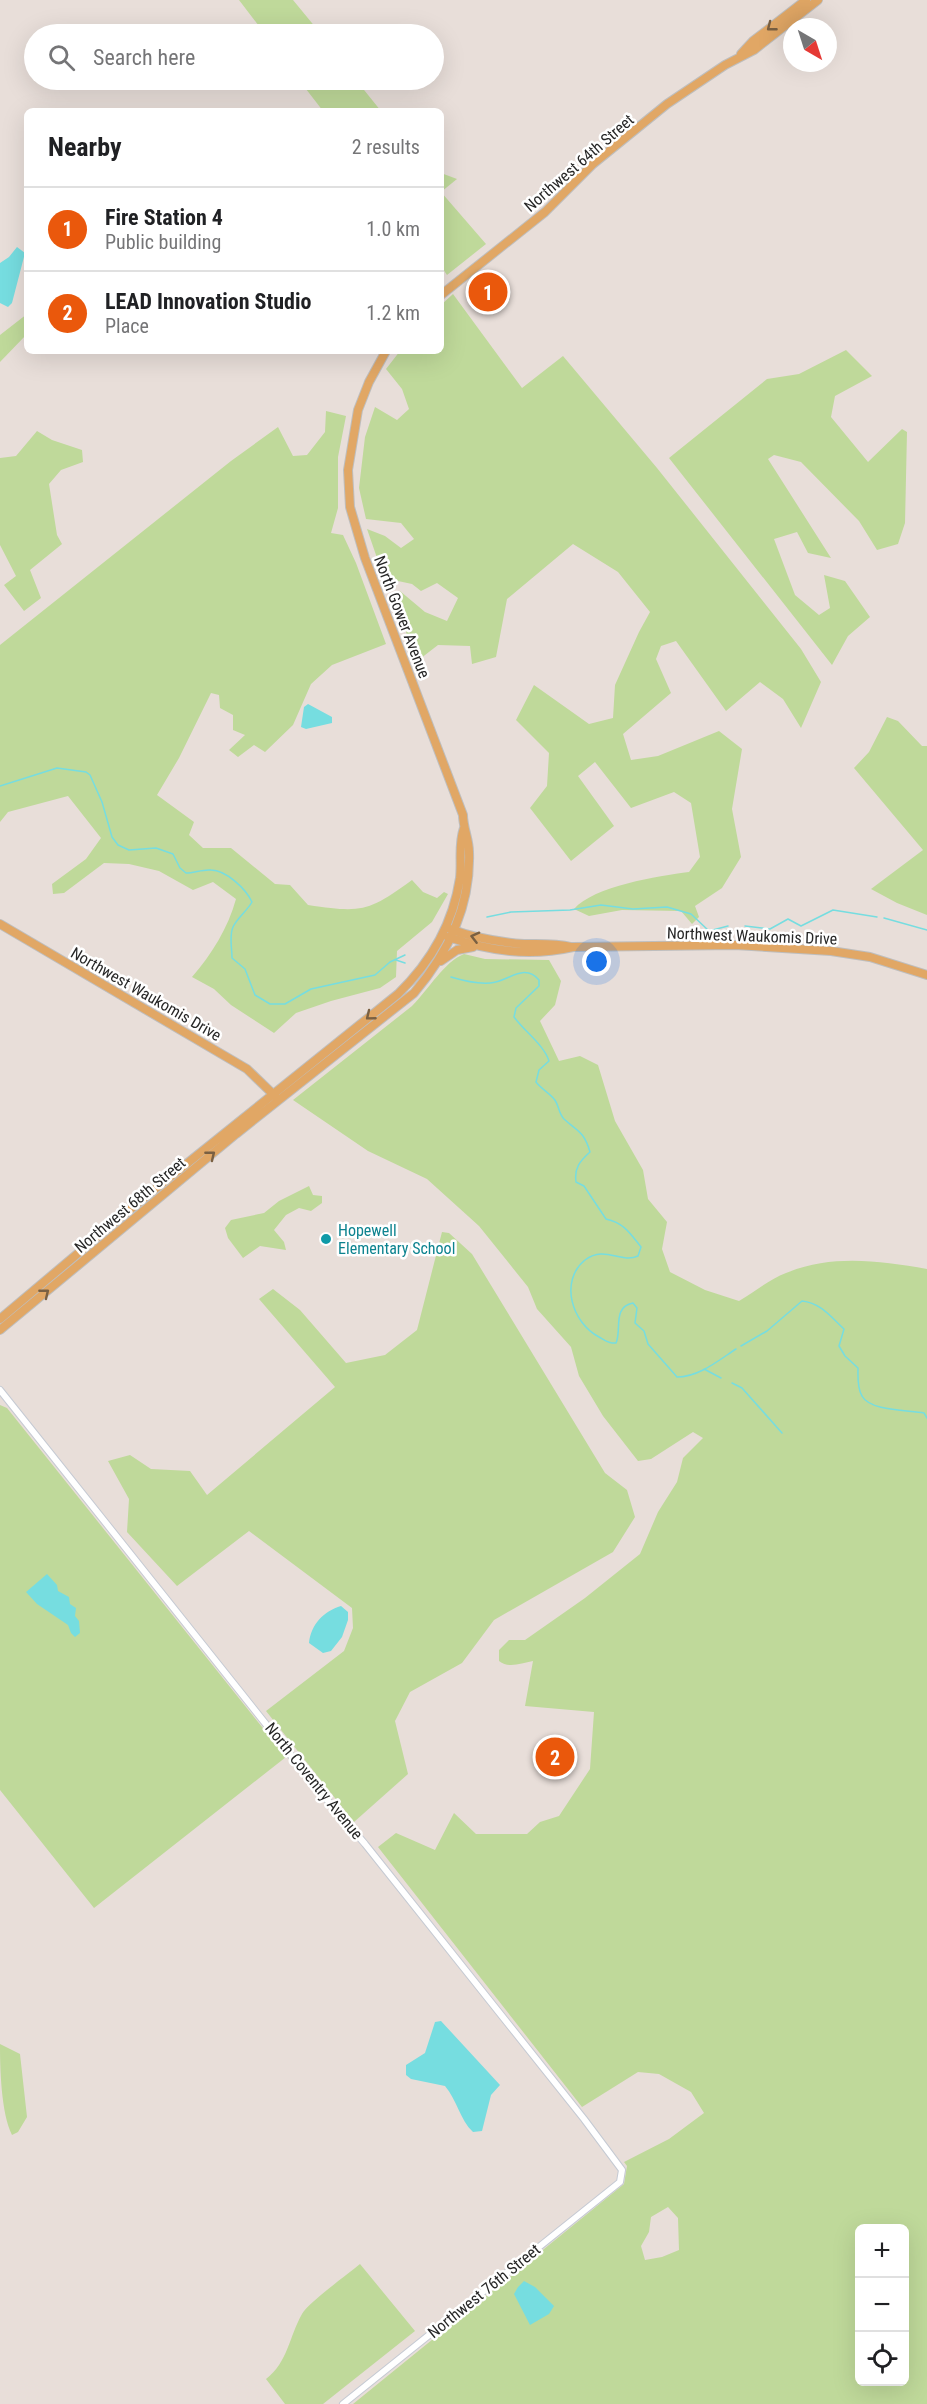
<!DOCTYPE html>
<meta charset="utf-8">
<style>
:root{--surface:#fff;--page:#f6f6f6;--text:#202124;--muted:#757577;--line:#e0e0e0;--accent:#ea580c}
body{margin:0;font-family:"Roboto Condensed",sans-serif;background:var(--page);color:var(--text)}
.controls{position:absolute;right:18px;bottom:18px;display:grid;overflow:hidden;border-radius:9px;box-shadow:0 6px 24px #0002}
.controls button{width:54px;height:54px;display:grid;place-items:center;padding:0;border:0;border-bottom:2px solid var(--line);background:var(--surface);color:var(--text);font:30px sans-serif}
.compass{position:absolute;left:783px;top:18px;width:54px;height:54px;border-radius:50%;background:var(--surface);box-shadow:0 6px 24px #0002;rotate:141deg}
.you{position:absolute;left:597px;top:962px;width:21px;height:21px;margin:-15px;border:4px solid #fff;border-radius:50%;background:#1a73e8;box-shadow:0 0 0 9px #1a73e833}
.badge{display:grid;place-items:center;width:39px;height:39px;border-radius:50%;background:var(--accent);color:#fff;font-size:20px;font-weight:700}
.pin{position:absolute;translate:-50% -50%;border:3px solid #fff;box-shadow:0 2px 6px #0006}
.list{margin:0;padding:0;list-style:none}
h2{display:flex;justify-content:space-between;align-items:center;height:78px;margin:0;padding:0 24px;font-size:26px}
h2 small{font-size:20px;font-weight:400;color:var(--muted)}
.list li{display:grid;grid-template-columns:39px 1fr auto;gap:18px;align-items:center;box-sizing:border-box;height:84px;padding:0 24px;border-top:2px solid var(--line)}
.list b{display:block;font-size:22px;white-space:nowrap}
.list p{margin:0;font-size:20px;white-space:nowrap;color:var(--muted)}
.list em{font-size:20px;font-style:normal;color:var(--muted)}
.icon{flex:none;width:33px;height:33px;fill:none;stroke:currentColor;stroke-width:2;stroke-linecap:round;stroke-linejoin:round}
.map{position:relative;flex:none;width:927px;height:2404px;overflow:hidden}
.search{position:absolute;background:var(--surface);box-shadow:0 6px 24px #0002;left:24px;top:24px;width:420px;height:66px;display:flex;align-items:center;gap:15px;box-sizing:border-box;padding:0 21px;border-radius:33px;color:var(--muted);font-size:22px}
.panel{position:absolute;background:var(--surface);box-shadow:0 6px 24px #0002;left:24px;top:108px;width:420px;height:246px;border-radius:9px}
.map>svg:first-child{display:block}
.green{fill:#bfd99a;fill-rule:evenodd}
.water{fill:#76dde0}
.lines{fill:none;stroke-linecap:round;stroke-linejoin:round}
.stream{stroke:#76dde0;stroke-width:1.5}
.minor-casing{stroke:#c5cad3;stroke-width:8}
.major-casing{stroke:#bebebe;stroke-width:10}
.minor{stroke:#fff;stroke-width:6}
.major{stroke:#e1a765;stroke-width:8}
.oneway{stroke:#7a6042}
.culture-dot{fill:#0f9aa8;stroke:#fff;stroke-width:2}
.labels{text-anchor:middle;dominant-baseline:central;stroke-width:5;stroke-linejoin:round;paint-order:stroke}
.street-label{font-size:16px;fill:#262626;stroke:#fff}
.culture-label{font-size:16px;fill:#0d838f;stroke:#fff;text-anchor:start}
</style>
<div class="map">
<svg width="927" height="2404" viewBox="0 0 927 2404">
<rect width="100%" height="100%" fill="#e8ded9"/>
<!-- green -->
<path class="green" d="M239 0H293L321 34H265Z
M299 80H356L381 111H323Z
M441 173 457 179 441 192 486 244 447 275 441 266Z
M453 294 522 388 563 356 657 468 801 649 821 682 801 728 783 699 760 682 726 711 676 641 661 646 656 659 671 693 623 734 631 760 658 756 719 731 742 749 732 809 741 857 722 888 695 906 699 917 692 924 681 911 622 910 589 916 574 909C594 886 658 876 689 872L700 857 691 803 674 792 631 808 595 762 578 776 614 826 571 861 530 808 547 786 549 753 516 720 534 685 589 724 613 718 615 685 639 632 650 612 618 572 573 544 507 599 496 657 472 664 470 646 438 645 416 662 394 596 400 591 425 612 447 621 458 598 437 583 421 591 412 584 384 578 367 529 385 536 401 548 414 539 401 523 366 519 359 488 365 437 375 407 397 420 409 409 402 389 386 369 400 351H441V305Z
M27 314V334L0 362V335Z
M846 350 872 376 835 396 831 417 868 462 902 429 907 432 905 523 898 544 877 550 859 521 801 462 774 455 768 459 831 558 808 553 797 532 774 539 795 595 819 615 830 608 824 575 845 581 870 617 848 636 832 665 669 458 767 379 799 374Z
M326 411 346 416 338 457V508L331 533 343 535 356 563 386 644 332 665 311 684 293 725 265 752 254 745 238 757 229 750 245 735 233 730V715L220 708 219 695 211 693 179 758 157 795 194 822 189 835 203 848H231L275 884 290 885 308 905C362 913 368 912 412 880L423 892 437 898 444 892 448 894 432 922 397 951 396 977 380 988 331 1001 296 1013 274 1033 231 1005 214 989 192 977C212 954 228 928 236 899L213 882 193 890 159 871 129 864 104 863 64 893 53 894 52 884 86 859 101 838 68 796 8 812 0 822V645L231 461 278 427 293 456 307 455 325 432Z
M37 431 52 440 82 450 83 462 61 470 49 484 57 535 62 544 30 570 41 598 24 611 4 585 16 576 0 545V458L16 456Z
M887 717 898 721 922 746H927V915L897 903 871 889 923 850 854 768 869 752Z
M464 954 485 959 549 960 561 981 555 1005 540 1021 559 1061 580 1056 598 1065 615 1121 643 1170 648 1199 667 1222 662 1249 670 1272 705 1290 739 1301C754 1292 770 1279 786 1273 833 1254 879 1261 927 1269V2404H353L624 2184 627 2166 624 2162 669 2139 704 2113 691 2092 659 2074 638 2072 582 2107 378 1847 396 1833 435 1850 454 1813 476 1834H527L540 1822 559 1816 590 1769 594 1712 525 1706 533 1661C521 1663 509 1669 499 1661V1650L509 1640H525L585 1598 640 1554 658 1512 677 1482 683 1458 703 1438 693 1432 651 1459 638 1461 603 1416 579 1376 571 1347 537 1309 528 1287 479 1226 427 1179 368 1151 293 1100 412 1006C429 989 444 962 464 954ZM668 2207 678 2218 679 2250 662 2257 645 2260 641 2246 649 2232 651 2217ZM860 2228H904V2382H860Z
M309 1186 313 1195 322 1196V1203L311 1211 299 1208 286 1215 274 1230 284 1242 286 1250 260 1246 243 1258 228 1238 225 1228 231 1220 264 1213 279 1201Z
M442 1232 449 1233 472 1254 605 1473 627 1490 635 1517 613 1552 494 1620 462 1663 410 1692 395 1721 408 1774 354 1822 266 1711 344 1651 353 1628 352 1608 249 1531 177 1586 127 1532 129 1499 108 1461 130 1455 151 1469 190 1471 207 1495 335 1387 259 1299 273 1289 300 1310 346 1363 385 1355 417 1330Z
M0 1405 7 1408 286 1757 94 1908 0 1790Z
M0 2044 20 2054 27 2117 18 2132 12 2135C1 2113 0 2068 0 2044Z
M360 2264 415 2331 323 2404H285L266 2379C288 2362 289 2337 302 2314 308 2303 348 2274 360 2264Z"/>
<!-- water -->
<path class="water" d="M17 247 25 253 12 303 8 307 0 303V263L9 257Z
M308 704 332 717V723L306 729 301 727 304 707Z
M47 1574 57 1585 58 1591 69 1597 70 1604 76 1608 75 1616 79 1621 80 1633 75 1637 71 1633 68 1625 37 1604 26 1592Z
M341 1606 348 1612V1620L342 1637 331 1651 323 1653 309 1643C311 1624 324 1611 341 1606Z
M441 2021 500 2085 491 2095 482 2131 473 2132C460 2120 457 2100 445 2086L411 2079 406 2075V2065L425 2053 435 2022Z
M524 2281 535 2287 554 2306 549 2314 530 2325 514 2294 518 2287Z"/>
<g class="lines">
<!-- stream -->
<path class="stream" d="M0 786 57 768 86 772 90 775 102 802 112 837 118 845 129 850 156 848 173 854 180 868 186 873C194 873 203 869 211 870 226 870 246 889 252 902 247 911 237 918 233 927 229 936 232 948 232 958L245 969 255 995 270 1004H285L311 989 375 975 390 962 405 955
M487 917 511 912 570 910 601 905 633 909 667 907 691 914 709 931 728 926
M884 918 927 930
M745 926 770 929 788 919 801 926 833 910 877 917
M396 960 405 963
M451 977C464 981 476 984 490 983 508 982 524 962 539 980V986L516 1008 514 1017C525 1032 544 1045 549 1061L539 1070 536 1082C541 1089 554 1096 556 1102 559 1107 559 1114 564 1119 577 1131 584 1131 590 1152 580 1161 574 1168 576 1182L584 1186 606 1219C624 1223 630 1233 641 1247L638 1256C621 1264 605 1245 585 1260 559 1281 572 1323 599 1337 605 1340 609 1344 616 1343 622 1330 612 1307 633 1303L637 1308 635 1323 644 1331 648 1344 677 1377C699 1377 719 1360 736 1349
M741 1346 767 1331 802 1301C821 1303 831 1317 844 1329L839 1346 845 1356 858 1368C858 1376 857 1388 862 1396 870 1411 907 1410 924 1413L927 1418
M704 1369 721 1378
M732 1383 742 1388 782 1433"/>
<!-- minor casing -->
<g class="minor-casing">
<path id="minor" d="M0 1390 312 1782 365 1844 584 2119 622 2170 620 2182 343 2404"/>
</g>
<!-- major casing -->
<g class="major-casing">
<path id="major" d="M741 54 753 41 806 0
M441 295 545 212 593 164 667 104 725 65 754 50 818 0
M0 924 247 1069 276 1097
M450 929C474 938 498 942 524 944 540 944 555 943 571 947
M448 937C490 951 529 957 573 947L735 945 831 951 870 957 927 975
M441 961 457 950 473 947
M0 1319 139 1202 398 994C431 962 453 924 460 878 462 861 458 845 464 828
M0 1330 236 1134 414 993C448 953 471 906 469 852 469 839 463 828 463 815L365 558 350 507 348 470 358 410 369 382 386 351"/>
</g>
<!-- minor -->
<use href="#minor" class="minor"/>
<!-- major -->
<use href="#major" class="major"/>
</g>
<!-- one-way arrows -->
<defs><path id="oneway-chevron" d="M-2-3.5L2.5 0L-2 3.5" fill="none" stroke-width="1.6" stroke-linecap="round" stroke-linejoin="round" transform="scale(1.5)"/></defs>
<g class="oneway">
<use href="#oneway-chevron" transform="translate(771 27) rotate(142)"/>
<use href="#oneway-chevron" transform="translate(475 937) rotate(-166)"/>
<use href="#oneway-chevron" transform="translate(370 1016) rotate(141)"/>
<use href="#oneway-chevron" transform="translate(211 1155) rotate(-39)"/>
<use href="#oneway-chevron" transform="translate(45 1293) rotate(-39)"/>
</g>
<!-- markers -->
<circle class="culture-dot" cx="326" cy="1239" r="6"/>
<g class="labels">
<!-- street labels -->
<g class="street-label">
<text transform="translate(579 163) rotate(-41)">Northwest 64th Street</text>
<text transform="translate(402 617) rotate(69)">North Gower Avenue</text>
<text transform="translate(752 936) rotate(2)">Northwest Waukomis Drive</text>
<text transform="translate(146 994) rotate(30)">Northwest Waukomis Drive</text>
<text transform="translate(130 1205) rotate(-40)">Northwest 68th Street</text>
<text transform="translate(314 1781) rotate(51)">North Coventry Avenue</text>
<text transform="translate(484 2291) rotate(-39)">Northwest 76th Street</text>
</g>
<!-- culture labels -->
<g class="culture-label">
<text x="338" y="1230">Hopewell<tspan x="338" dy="18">Elementary School</tspan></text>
</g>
</g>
</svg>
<div class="controls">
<button>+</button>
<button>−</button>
<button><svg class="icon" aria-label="locate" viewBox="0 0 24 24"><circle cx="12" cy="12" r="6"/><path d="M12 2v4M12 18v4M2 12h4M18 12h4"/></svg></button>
</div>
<svg class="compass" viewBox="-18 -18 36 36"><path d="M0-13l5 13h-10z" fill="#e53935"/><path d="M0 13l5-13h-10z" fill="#757577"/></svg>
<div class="you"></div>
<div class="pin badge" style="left:488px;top:292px">1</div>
<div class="pin badge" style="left:555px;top:1757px">2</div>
<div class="search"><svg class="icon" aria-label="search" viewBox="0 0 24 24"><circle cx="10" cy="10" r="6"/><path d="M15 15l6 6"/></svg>Search here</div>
<section class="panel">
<h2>Nearby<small>2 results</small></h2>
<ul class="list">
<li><span class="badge">1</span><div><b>Fire Station 4</b><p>Public building</p></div><em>1.0 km</em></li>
<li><span class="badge">2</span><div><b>LEAD Innovation Studio</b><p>Place</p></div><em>1.2 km</em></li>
</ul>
</section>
</div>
